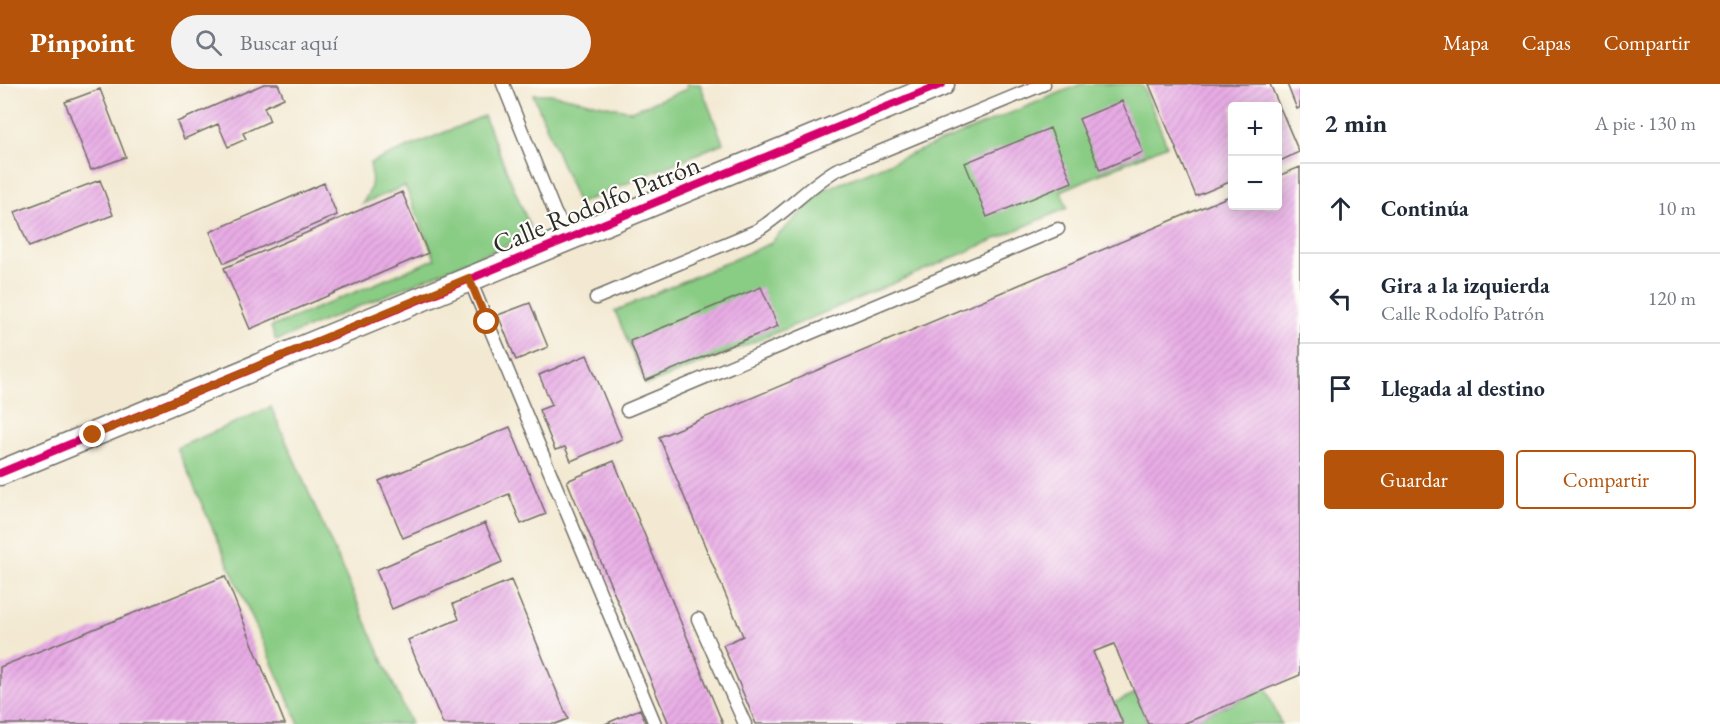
<!DOCTYPE html>
<html lang="es">
<meta charset="utf-8">
<style>
:root{--surface:#fff;--page:#f2f2f3;--text:#1f2937;--muted:#747a83;--line:#e0e1e3;--accent:#b45309}
body{margin:0;font-family:"EB Garamond",serif;background:var(--page);color:var(--text)}
.controls{position:absolute;right:18px;top:18px;display:grid;overflow:hidden;border-radius:6px;box-shadow:0 3px 15px #0003}
.controls button{width:54px;height:54px;display:grid;place-items:center;padding:0;border:0;border-bottom:2px solid var(--line);background:var(--surface);color:var(--text);font:30px sans-serif}
.stop{position:absolute;width:18px;height:18px;margin:-14px;border:4px solid #b45309;border-radius:50%;background:#fff}
.stop.end{background:#b45309;border-color:#fff;box-shadow:0 2px 6px #0008}
.list{margin:0;padding:0;list-style:none}
h2{display:flex;justify-content:space-between;align-items:center;height:78px;margin:0;padding:0 24px;font-size:26px}
h2 small{font-size:20px;font-weight:400;color:var(--muted)}
.list li{display:grid;grid-template-columns:39px 1fr auto;gap:18px;align-items:center;box-sizing:border-box;height:90px;padding:0 24px;border-top:2px solid var(--line)}
.list b{display:block;font-size:22px;white-space:nowrap}
.list p{margin:0;font-size:20px;white-space:nowrap;color:var(--muted)}
.list em{font-size:20px;font-style:normal;color:var(--muted)}
.actions{display:flex;gap:12px;padding:18px 24px}
.actions a{flex:1;padding:14px 0;border:2px solid var(--accent);border-radius:6px;text-align:center;font-size:21px;color:var(--accent)}
.actions .main{background:var(--accent);color:#fff}
.icon{flex:none;width:33px;height:33px;fill:none;stroke:currentColor;stroke-width:2;stroke-linecap:round;stroke-linejoin:round}
.map{position:relative;flex:none;width:1300px;height:640px;overflow:hidden}
header{display:flex;align-items:center;gap:36px;box-sizing:border-box;height:84px;padding:0 30px;background:var(--accent);color:#fff}
header strong{font-size:28px}
nav{display:flex;gap:33px;margin-inline-start:auto;font-size:21px}
.search{width:420px;height:54px;background:var(--page);display:flex;align-items:center;gap:15px;box-sizing:border-box;padding:0 21px;border-radius:33px;color:var(--muted);font-size:22px}
main{display:flex}
aside{flex:1;background:var(--surface)}
.map>svg:first-child{display:block}
.green{fill:#89cc84;stroke:#5a7c58;stroke-width:1.5}
.building{fill:url(#building-hatch)}
.lines{fill:none;stroke-linecap:round;stroke-linejoin:round}
.lane-casing{stroke:#716e65;stroke-width:15}
.street-casing{stroke:#716e65;stroke-width:27}
.lane{stroke:#fff;stroke-width:12}
.street{stroke:#fff;stroke-width:24}
.cycleway-casing{stroke:#fdfcf7;stroke-width:11}
.cycleway{stroke:#d6006c;stroke-width:8}
.route{stroke:#b45309;stroke-width:8}
.labels{text-anchor:middle;dominant-baseline:central;stroke-width:4.5;stroke-linejoin:round;paint-order:stroke}
.street-label{font-size:27px;fill:#2b2b2b;stroke:#fdfcf7}
</style>
<header>
<strong>Pinpoint</strong>
<div class="search"><svg class="icon" aria-label="search" viewBox="0 0 24 24"><circle cx="10" cy="10" r="6"/><path d="M15 15l6 6"/></svg>Buscar aquí</div>
<nav><a>Mapa</a><a>Capas</a><a>Compartir</a></nav>
</header>
<main>
<div class="map">
<svg width="1300" height="640" viewBox="0 0 1300 640">
<defs>
<pattern id="building-hatch" width="6" height="6" patternUnits="userSpaceOnUse" patternTransform="scale(1.5)"><rect width="6" height="6" fill="#e8ace5"/><path d="M-1 1l2-2M0 6l6-6M5 7l2-2" fill="none" stroke="#c794c5"/></pattern>
</defs>
<rect width="100%" height="100%" fill="#fdfcf7"/>
<filter id="ink" filterUnits="userSpaceOnUse"><feTurbulence type="fractalNoise" baseFrequency=".0167" numOctaves="2"/><feDisplacementMap in="SourceGraphic" scale="12" xChannelSelector="R" yChannelSelector="G"/><feConvolveMatrix kernelMatrix="1 2 1 2 8 2 1 2 1" color-interpolation-filters="sRGB"/></filter>
<filter id="wash" filterUnits="userSpaceOnUse"><feTurbulence type="fractalNoise" baseFrequency=".008" numOctaves="4" result="noise"/><feDisplacementMap in="SourceGraphic" scale="24" xChannelSelector="R" yChannelSelector="G"/><feGaussianBlur stdDeviation="1.35" result="paint"/><feColorMatrix in="noise" values="0 0 0 0 0 0 0 0 0 0 0 0 0 0 0 0 0 1.4 0 .05"/><feComposite in="paint" operator="in"/></filter>
<g filter="url(#wash)">
<rect width="100%" height="100%" fill="#f3e9d2"/>
<!-- green -->
<path class="green" d="M686 0H700L723 59 578 120 533 10H551L631 27 687 5Z
M1081 0H1142L1167 61 1061 107 1067 124C927 185 788 246 646 301L615 227 769 160 824 106Z
M484 32 533 150 276 257 271 243 435 175 405 102 362 120C373 103 373 99 370 79Z
M271 323 411 640H299L177 364Z
M1266 605 1281 640H1183Z
M1136 609 1148 640H1123L1114 619Z"/>
<g id="blocks">
<!-- building -->
<path class="building" d="M264 0H278L284 14 264 23 270 37 243 49 246 55 228 63 218 40 184 55 177 38Z
M1149 0H1270L1299 68 1278 78V22H1232V97L1196 112Z
M1287 0H1300V23L1297 25Z
M100 5 126 73 91 86 65 18Z
M1122 17 1143 68 1100 86 1079 35Z
M1050 44 1072 98 987 133 965 79Z
M1300 83V591L1183 640H1148L1114 560 1093 568 1123 640H756L723 561 743 552 659 353 1232 111V122H1278V92Z
M100 96 113 131 29 163 15 128Z
M324 99 337 131 224 179 210 148Z
M402 108 428 169 250 245 224 184Z
M761 203 778 242 645 297 630 257Z
M530 219 548 263 516 276 498 231Z
M587 271 622 355 571 377 565 363 555 366 539 326 552 321 539 291Z
M510 343 546 430 521 440 509 410 403 454 379 397Z
M614 377 723 640H669L567 397Z
M485 439 502 478 392 525 376 486Z
M225 492 285 640H0V583Z
M511 496 568 635 555 640H443L408 556 459 535 453 520Z
M640 625 646 640H605Z"/>
</g>
</g>
<g filter="url(#ink)">
<use href="#blocks" fill-opacity="0" stroke="#716e65" stroke-width="1.5"/>
<g class="lines">
<!-- lane casing -->
<g class="lane-casing">
<path id="lane" d="M503 0 555 129 570 154
M469 194 655 640
M596 214 756 147C785 130 807 103 836 86L1044 0
M627 326 1058 145
M698 535 745 640"/>
</g>
<!-- street casing -->
<g class="street-casing">
<path id="street" d="M0 389 942 0"/>
</g>
<!-- lane -->
<use href="#lane" class="lane"/>
<!-- street -->
<use href="#street" class="street"/>
<!-- cycleway casing -->
<g class="cycleway-casing">
<path id="cycleway" d="M0 389 942 0"/>
</g>
<!-- cycleway -->
<use href="#cycleway" class="cycleway"/>
</g>
</g>
<g class="lines" filter="url(#ink)">
<!-- route -->
<path class="route" d="M93 351 469 194 487 238"/>
</g>
<g class="labels">
<!-- street labels -->
<g class="street-label">
<text transform="translate(596 120) rotate(-22)">Calle Rodolfo Patrón</text>
</g>
</g>
</svg>
<div class="controls">
<button>+</button>
<button>−</button>
</div>
<div class="stop" style="left:487px;top:238px"></div>
<div class="stop end" style="left:93px;top:351px"></div>
</div>
<aside>
<h2>2 min<small>A pie · 130 m</small></h2>
<ul class="list">
<li><svg class="icon" aria-label="ahead" viewBox="0 0 24 24"><path d="M12 20V5M6 11l6-6 6 6"/></svg><div><b>Continúa</b></div><em>10 m</em></li>
<li><svg class="icon" aria-label="left" viewBox="0 0 24 24"><path d="M17 20v-9H6M10 6l-5 5 5 5"/></svg><div><b>Gira a la izquierda</b><p>Calle Rodolfo Patrón</p></div><em>120 m</em></li>
<li><svg class="icon" aria-label="arrive" viewBox="0 0 24 24"><path d="M6 21V4h12l-3 4 3 4H6"/></svg><div><b>Llegada al destino</b></div></li>
</ul>
<div class="actions"><a class="main">Guardar</a><a>Compartir</a></div>
</aside>
</main>
